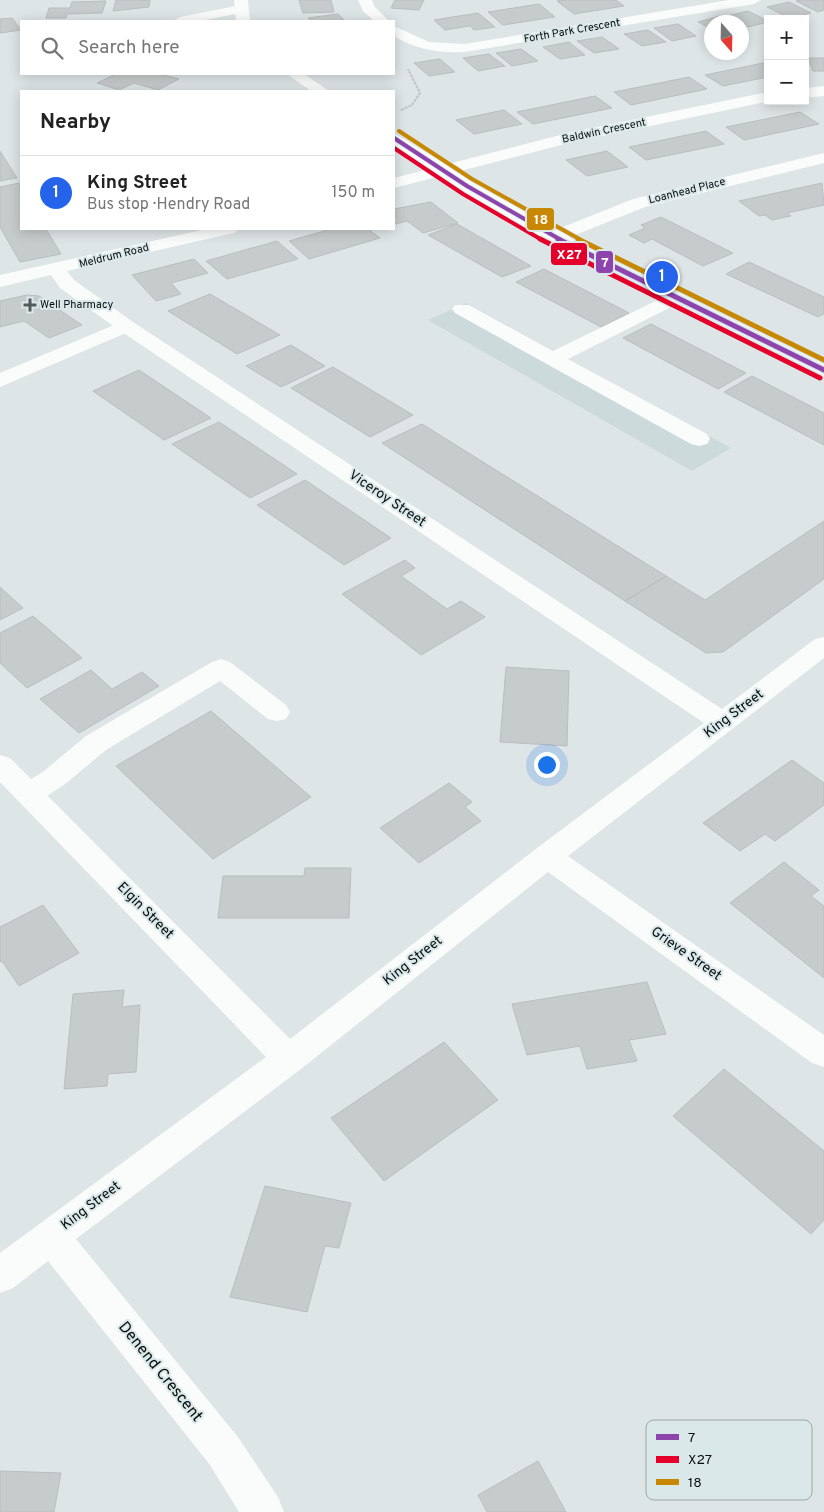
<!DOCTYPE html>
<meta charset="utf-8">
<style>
:root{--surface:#fff;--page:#f6f6f6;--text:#222;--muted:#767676;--line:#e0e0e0;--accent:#2563eb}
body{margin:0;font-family:Overpass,sans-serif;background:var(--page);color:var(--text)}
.controls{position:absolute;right:15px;top:15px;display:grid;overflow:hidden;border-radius:0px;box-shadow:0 2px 12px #0003}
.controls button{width:45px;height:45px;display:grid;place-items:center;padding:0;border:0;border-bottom:1px solid var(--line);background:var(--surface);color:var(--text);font:25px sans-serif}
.compass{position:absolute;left:704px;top:15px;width:45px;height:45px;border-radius:50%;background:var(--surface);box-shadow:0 2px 12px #0003;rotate:160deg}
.you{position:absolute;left:546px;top:764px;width:18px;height:18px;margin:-12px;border:4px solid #fff;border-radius:50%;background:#1a73e8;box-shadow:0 0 0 8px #1a73e833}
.badge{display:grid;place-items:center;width:32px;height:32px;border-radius:50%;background:var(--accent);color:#fff;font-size:16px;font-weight:700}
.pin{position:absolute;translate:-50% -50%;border:2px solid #fff;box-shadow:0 1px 5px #0006}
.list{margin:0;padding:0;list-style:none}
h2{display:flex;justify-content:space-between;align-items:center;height:65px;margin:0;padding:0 20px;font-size:21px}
h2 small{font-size:16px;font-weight:400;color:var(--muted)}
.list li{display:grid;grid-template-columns:32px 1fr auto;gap:15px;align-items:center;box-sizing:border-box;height:75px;padding:0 20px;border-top:1px solid var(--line)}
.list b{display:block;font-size:19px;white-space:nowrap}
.list p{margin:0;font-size:16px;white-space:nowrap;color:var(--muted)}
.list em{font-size:16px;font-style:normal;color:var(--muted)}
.icon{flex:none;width:28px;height:28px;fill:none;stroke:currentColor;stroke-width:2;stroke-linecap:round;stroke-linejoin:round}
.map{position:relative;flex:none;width:824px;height:1512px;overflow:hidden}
.search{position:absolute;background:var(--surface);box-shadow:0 2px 12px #0003;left:20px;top:20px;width:375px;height:55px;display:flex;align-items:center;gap:12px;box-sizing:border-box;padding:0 18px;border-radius:0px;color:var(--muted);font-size:19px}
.panel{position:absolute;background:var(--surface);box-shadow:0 2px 12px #0003;left:20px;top:90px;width:375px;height:140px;border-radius:0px}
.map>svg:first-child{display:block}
.built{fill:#ccdadc}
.building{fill:#c6cbcc;stroke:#b9bebf}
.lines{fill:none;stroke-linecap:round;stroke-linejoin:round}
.path{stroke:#c2c4c4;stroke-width:2;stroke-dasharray:3 1;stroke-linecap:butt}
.service{fill:#fafbfb;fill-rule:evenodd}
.minor{fill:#fafbfb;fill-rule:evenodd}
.tertiary{fill:#fafbfb;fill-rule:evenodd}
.bus-1-far1-casing{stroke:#dae8e9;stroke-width:5.5}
.bus-1-casing{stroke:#dae8e9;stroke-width:8}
.bus-2-far1-casing{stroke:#dae8e9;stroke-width:5.5}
.bus-2-casing{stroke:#dae8e9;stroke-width:8}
.bus-3-far1-casing{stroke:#dae8e9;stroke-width:5.5}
.bus-3-casing{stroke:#dae8e9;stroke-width:8}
.bus-1-far1{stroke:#8e44ad;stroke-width:4}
.bus-1{stroke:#8e44ad;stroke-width:5}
.bus-2-far1{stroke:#e4002b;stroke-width:4}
.bus-2{stroke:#e4002b;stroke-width:5}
.bus-3-far1{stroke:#c88803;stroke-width:4}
.bus-3{stroke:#c88803;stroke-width:5}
.poi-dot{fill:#54595a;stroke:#dae8e9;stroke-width:2}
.labels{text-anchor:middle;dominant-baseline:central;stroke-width:4;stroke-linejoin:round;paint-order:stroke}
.far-street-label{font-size:11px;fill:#0a0e0f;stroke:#dae8e9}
.far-poi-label{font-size:11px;fill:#0a0e0f;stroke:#dae8e9;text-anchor:start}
.street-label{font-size:14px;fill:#0a0e0f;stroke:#dae8e9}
.near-street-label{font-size:16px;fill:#0a0e0f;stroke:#dae8e9}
.key{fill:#dae8e9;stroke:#9ca7a8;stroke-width:1}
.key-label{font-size:14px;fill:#0a0e0f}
.line-badge{stroke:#dae8e9;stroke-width:2}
.badge-label{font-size:14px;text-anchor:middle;font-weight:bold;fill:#fff}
</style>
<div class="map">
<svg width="824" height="1512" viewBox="0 0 824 1512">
<rect width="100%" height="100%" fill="#dee5e6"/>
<!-- built -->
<path class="built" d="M466 303 731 448 692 471 428 320Z"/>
<!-- building -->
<path class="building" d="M116 0H150L149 7 113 11Z
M299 0H331L334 12 303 13Z
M395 0H424L419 10 391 8Z
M565 0H616L624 6 574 14 557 1Z
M801 0H824V10L818 12 796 1Z
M106 1 102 13 67 14 66 18H46L49 8H70L72 2Z
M789 2 811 13 790 18 767 7Z
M539 4 555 17 503 25 488 12Z
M748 11 768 21V22L748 27 727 16Z
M478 13 495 27 474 30 470 26 445 30 434 20Z
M338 14 345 21H311L308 18Z
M720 16 731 22H712V29L698 22Z
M12 18 21 30 0 33V19Z
M678 24 696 36 672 41 654 28Z
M648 30 666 42 642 46 624 34Z
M602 37 619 49 594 53 577 41Z
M569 42 585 55 560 59 543 47Z
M521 49 538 61 512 66 496 53Z
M489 54 505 66 478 71 463 58Z
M808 58H824V71H813Z
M440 59 455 72 429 76 414 63Z
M768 62V77L723 86 705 75Z
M116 74H160L179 79 158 90 134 83 119 90 97 83Z
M689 77 707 89 631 105 614 92Z
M595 96 612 108 533 124 517 112Z
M504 110 522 124 474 134 456 120Z
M800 112 819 124 744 140 726 127Z
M706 131 724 144 646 160 629 147Z
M0 151 17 178 0 181Z
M607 151 628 167 587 176 566 160Z
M19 183 21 188V229H46L61 254 20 262 0 227V187Z
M822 183 824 205 787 213 791 216 772 220 765 215 759 216 739 201Z
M431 202 458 223 423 233 407 221 396 224 394 222 396 212 394 209Z
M661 217 733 253 703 266 652 239 644 243 629 235 645 228 641 225Z
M457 224 531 266 502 277 428 235Z
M331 229H368L380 238 309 259 289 241Z
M277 241 298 259 227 279 206 261Z
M194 259 208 273 171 283 181 294 156 301 132 275Z
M749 262 824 297V314L818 317 726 274Z
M544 269 629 313 601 327 516 282Z
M210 294 280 335 237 354 168 311Z
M27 295 39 296 82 325 49 338 24 321 0 327V301Z
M651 324 746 373 718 389 623 338Z
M291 345 325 366 281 387 246 366Z
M333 367 413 415 370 437 291 388Z
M139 370 211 418 164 440 93 391Z
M752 376 824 413V445L724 392Z
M219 422 297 474 250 498 172 444Z
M422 424 666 576 625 601 382 443Z
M305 480 391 538 344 565 257 505Z
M824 521V579L723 652 706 653 625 601 666 576 705 600Z
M405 560 415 568 401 576 447 609 461 601 485 617 421 655 342 594Z
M0 587 23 608 0 620Z
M33 616 82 658 27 688 0 663V633Z
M506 667 569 671 567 746 500 742Z
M91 670 112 689 142 672 159 686 79 733 40 699Z
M211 711 311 797 213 859 116 766Z
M792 760 824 783V805L775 841 765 834 740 851 703 823Z
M449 783 472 802 465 807 481 821 419 863 380 828Z
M784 862 819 890 811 896 824 906V978L730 903Z
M305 868H351L349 918H218L223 876H304Z
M43 905 79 953 19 986 2 961 0 962V927Z
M647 982 666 1034 629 1040 637 1061 587 1069 580 1046 527 1055 512 1004Z
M124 990 122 1007 140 1005 136 1072 108 1074 107 1086 64 1089 73 994Z
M444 1042 498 1100 384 1181 331 1118Z
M724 1069 824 1151V1220L811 1234 673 1116Z
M265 1186 351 1203 339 1248 325 1246 307 1312 230 1297Z
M538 1461 566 1512H487L478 1495Z
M0 1471 61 1473 54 1512H0Z"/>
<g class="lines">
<!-- path -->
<path class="path" d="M401 110 412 105 420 93 408 69"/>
<!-- service -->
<path class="service" d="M241 5 248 9 246 12 200 21H173L180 17Z
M674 292 681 294 684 298 681 302 568 359 707 434 710 439 707 444 699 446 691 444 455 313 452 309 455 305H469L553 351Z
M126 320 133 322 136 326 133 330 0 387V373Z
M221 659 230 662 286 705 290 712 286 719 277 721 268 719 220 681 106 750 64 785 39 801 29 804 19 801 15 794 19 787 44 771 86 736 212 662Z"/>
<!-- minor -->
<path class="minor" d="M358 0H372L374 6 389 21H374L363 11Z
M729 0H761L754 4 465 52C439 53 416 50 394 36V26L429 42 465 44Z
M824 86V96L805 98V88Z
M768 92V101H770L569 143 394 188V178L568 133Z
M824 153V163L645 207 560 241H548L545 237 548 233 633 199Z
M206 229H238L235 233 229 234 67 271 74 280 133 322 722 709 815 639 824 637V658L568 856 824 1035V1067L812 1063 548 872 301 1069 76 1239 238 1437 278 1497 284 1512H239L210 1465 48 1261 13 1288 0 1293V1253L266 1057 0 782V755L10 758 290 1039 537 848 704 723 119 330 60 288 51 275 0 287V275Z"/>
<!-- tertiary -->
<path class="tertiary" d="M234 0H248L250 21H236Z
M287 74H304L329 91H311Z
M394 133 560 233 824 362V376L548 241 461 190 394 145Z"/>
<!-- bus-1-far1 casing -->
<g class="bus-1-far1-casing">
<path id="bus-1-far1" d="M394 138 467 186 561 240"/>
</g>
<!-- bus-1 casing -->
<g class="bus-1-casing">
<path id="bus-1" d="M558 239 824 370"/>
</g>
<!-- bus-2-far1 casing -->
<g class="bus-2-far1-casing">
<path id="bus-2-far1" d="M394 148 463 194 542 240"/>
</g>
<!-- bus-2 casing -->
<g class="bus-2-casing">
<path id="bus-2" d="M540 239 820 378"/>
</g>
<!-- bus-3-far1 casing -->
<g class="bus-3-far1-casing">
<path id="bus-3-far1" d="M399 131 472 179 581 240"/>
</g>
<!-- bus-3 casing -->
<g class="bus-3-casing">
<path id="bus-3" d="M578 239 824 360"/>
</g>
<!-- bus-1-far1 -->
<use href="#bus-1-far1" class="bus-1-far1"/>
<!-- bus-1 -->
<use href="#bus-1" class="bus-1"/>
<!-- bus-2-far1 -->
<use href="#bus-2-far1" class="bus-2-far1"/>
<!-- bus-2 -->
<use href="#bus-2" class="bus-2"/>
<!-- bus-3-far1 -->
<use href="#bus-3-far1" class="bus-3-far1"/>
<!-- bus-3 -->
<use href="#bus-3" class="bus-3"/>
</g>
<!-- markers -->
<path class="poi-dot" d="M27.5 297.5h5v5h5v5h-5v5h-5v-5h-5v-5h5z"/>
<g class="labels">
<!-- far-street labels -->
<g class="far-street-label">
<text transform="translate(572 31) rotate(-10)">Forth Park Crescent</text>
<text transform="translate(604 131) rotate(-12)">Baldwin Crescent</text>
<text transform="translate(687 191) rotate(-14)">Loanhead Place</text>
<text transform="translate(114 256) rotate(-14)">Meldrum Road</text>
</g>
<!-- far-poi labels -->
<g class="far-poi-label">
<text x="40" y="305">Well Pharmacy</text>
</g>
<!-- street labels -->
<g class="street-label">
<text transform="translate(387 499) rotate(34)">Viceroy Street</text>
<text transform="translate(734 714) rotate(-37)">King Street</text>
<text transform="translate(145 911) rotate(45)">Elgin Street</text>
<text transform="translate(686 954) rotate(35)">Grieve Street</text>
<text transform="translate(413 961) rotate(-38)">King Street</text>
<text transform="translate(91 1206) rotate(-37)">King Street</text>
</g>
<!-- near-street labels -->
<g class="near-street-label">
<text transform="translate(160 1372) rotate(51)">Denend Crescent</text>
</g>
</g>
<!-- legend -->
<rect x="646" y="1420" width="166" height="80" rx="8" class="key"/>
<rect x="656" y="1434" width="23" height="6" fill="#8e44ad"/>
<rect x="656" y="1456" width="23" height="7" fill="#e4002b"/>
<rect x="656" y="1479" width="23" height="6" fill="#c88803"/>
<g class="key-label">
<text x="688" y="1442">7</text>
<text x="688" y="1464">X27</text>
<text x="688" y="1487">18</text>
</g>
<g class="line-badge">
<rect x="526" y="207" width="29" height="24" rx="5" fill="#c88803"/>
<rect x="550" y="242" width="38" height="24" rx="5" fill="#e4002b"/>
<rect x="595" y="250" width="19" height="24" rx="5" fill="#8e44ad"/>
</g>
<g class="badge-label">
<text x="541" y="224">18</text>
<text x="569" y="259">X27</text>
<text x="605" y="267">7</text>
</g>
</svg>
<div class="controls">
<button>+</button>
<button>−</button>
</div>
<svg class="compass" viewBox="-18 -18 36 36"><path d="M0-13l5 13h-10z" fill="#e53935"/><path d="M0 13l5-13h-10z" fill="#767676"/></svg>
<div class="you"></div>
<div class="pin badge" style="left:662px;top:277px">1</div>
<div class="search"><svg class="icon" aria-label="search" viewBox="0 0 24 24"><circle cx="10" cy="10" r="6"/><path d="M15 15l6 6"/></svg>Search here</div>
<section class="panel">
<h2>Nearby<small></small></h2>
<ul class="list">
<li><span class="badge">1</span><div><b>King Street</b><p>Bus stop · Hendry Road</p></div><em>150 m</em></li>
</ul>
</section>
</div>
